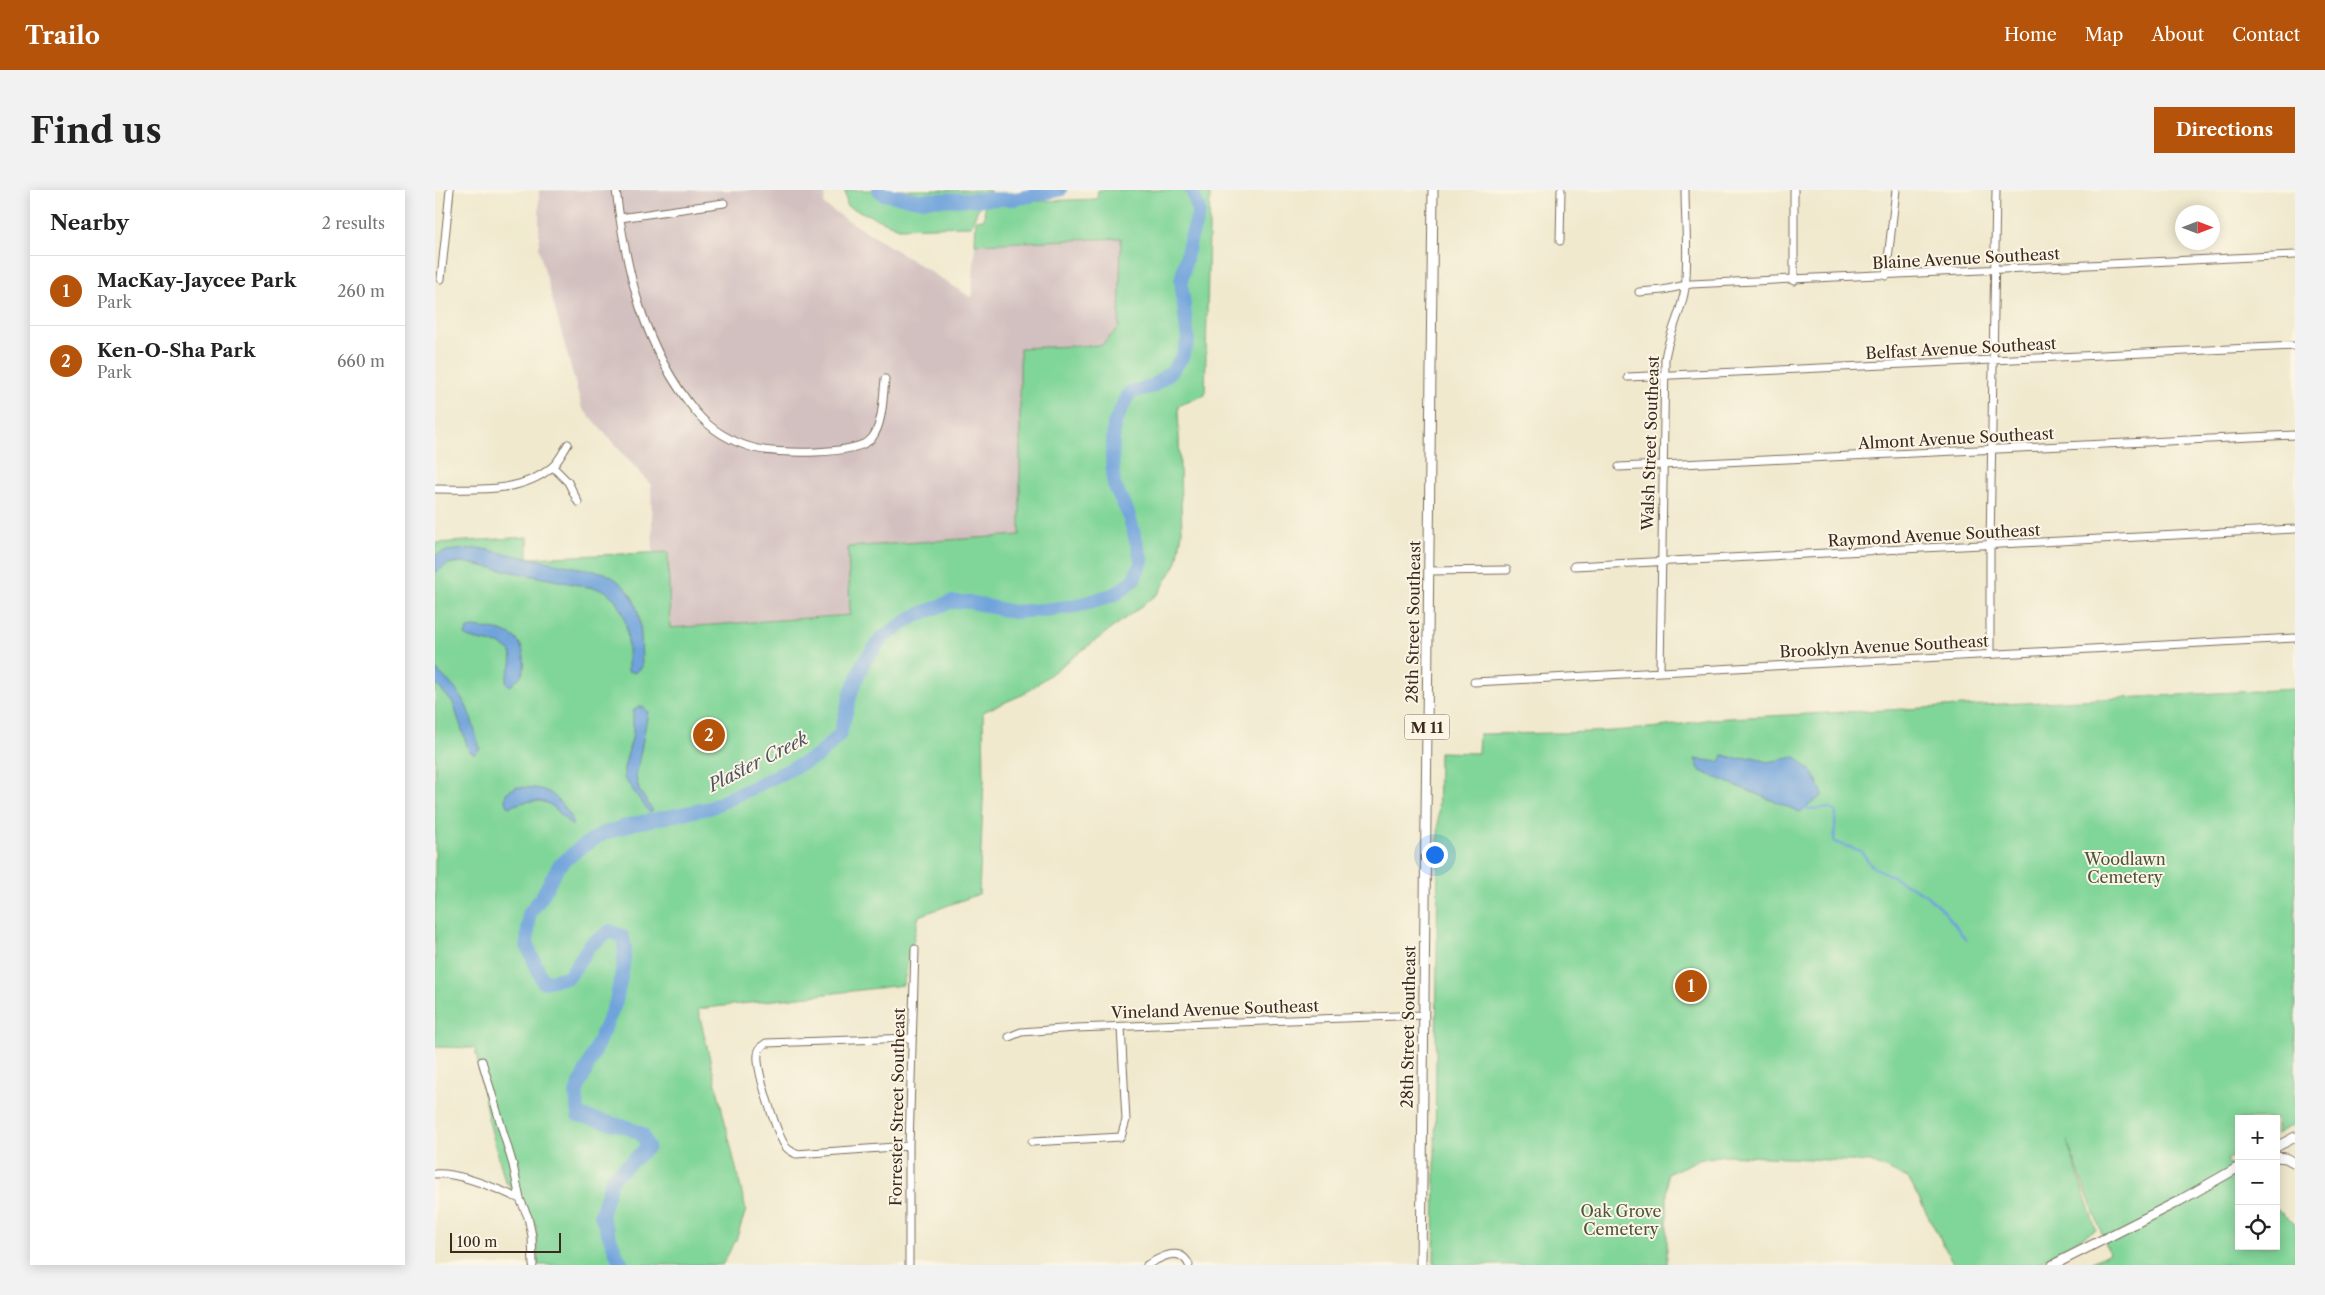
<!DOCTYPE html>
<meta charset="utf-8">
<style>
:root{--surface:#fff;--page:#f2f2f2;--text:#222;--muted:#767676;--line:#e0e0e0;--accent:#b45309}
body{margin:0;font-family:"Libre Caslon Text",serif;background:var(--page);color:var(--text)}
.controls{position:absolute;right:15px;bottom:15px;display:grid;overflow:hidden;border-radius:0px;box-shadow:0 2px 12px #0003}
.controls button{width:45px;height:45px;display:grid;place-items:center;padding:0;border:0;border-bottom:1px solid var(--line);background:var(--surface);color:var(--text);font:25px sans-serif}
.compass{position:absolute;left:1740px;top:15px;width:45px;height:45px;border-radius:50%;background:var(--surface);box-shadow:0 2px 12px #0003;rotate:90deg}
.scale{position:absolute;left:15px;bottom:12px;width:111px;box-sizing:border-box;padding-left:5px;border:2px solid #3b2a1e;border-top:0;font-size:14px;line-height:18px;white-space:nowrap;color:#3b2a1e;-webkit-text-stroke:4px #fcf5e5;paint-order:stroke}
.you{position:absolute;left:999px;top:664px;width:18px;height:18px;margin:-12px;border:4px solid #fff;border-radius:50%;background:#1a73e8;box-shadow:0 0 0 8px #1a73e833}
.badge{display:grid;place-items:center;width:32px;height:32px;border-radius:50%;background:var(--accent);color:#fff;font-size:16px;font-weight:700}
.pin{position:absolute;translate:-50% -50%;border:2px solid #fff;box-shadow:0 1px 5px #0006}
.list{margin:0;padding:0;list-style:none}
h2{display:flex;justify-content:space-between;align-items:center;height:65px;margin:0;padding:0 20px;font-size:21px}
h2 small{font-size:16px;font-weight:400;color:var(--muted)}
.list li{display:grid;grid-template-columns:32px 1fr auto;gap:15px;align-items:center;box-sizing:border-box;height:70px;padding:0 20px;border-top:1px solid var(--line)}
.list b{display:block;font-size:19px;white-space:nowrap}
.list p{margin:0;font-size:16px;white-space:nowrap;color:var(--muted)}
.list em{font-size:16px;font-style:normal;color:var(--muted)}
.icon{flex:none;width:28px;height:28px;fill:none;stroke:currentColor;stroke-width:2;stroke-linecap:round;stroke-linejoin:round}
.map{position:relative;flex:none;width:1860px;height:1075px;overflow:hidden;border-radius:0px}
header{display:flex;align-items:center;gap:30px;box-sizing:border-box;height:70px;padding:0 25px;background:var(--accent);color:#fff}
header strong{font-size:24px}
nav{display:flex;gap:28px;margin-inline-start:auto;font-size:18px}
.intro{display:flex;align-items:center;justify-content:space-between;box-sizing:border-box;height:120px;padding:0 30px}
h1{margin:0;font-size:35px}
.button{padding:12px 22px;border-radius:0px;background:var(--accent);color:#fff;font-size:18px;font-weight:700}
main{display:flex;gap:30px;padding:0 30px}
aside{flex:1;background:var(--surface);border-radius:0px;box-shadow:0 2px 12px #0003}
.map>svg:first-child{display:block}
.industrial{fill:#d2bfbf}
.green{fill:#80d598;stroke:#5e805b}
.water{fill:#6fa3db;stroke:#55667c}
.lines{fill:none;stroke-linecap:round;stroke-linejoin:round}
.stream{stroke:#6fa3db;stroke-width:2.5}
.river{stroke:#6fa3db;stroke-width:14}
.minor-casing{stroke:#7a6d5c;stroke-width:9}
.major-casing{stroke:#7a6d5c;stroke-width:11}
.minor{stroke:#fff;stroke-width:7}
.major{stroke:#fff;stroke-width:9}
.labels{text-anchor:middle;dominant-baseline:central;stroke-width:4;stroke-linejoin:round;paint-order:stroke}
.shield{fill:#fcf5e5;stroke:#75675a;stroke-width:1}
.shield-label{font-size:15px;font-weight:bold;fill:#3b2a1e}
.street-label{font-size:16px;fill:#3b2a1e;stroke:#fcf5e5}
.park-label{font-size:16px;fill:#4c553c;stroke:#fcf5e5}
.water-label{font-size:18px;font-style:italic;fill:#4d5460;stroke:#fcf5e5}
</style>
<header>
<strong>Trailo</strong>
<nav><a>Home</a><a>Map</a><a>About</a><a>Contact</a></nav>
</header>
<div class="intro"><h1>Find us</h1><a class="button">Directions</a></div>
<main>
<aside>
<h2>Nearby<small>2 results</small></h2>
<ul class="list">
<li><span class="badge">1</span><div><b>MacKay-Jaycee Park</b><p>Park</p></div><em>260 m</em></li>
<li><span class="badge">2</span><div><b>Ken-O-Sha Park</b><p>Park</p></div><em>660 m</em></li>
</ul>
</aside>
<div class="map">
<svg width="1860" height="1075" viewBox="0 0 1860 1075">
<rect width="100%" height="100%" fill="#fcf5e5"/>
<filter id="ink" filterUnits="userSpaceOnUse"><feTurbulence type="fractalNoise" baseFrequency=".02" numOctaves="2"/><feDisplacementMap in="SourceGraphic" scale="10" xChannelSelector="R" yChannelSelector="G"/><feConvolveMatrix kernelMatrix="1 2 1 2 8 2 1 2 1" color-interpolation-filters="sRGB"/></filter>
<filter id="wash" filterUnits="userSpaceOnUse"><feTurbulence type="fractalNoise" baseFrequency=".0096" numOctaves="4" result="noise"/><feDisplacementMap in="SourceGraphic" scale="20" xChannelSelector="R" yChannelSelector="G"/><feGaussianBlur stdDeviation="1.12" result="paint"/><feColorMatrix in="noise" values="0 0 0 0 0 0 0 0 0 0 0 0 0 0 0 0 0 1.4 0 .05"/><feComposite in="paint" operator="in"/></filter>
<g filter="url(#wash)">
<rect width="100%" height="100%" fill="#f0e9ce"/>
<!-- industrial -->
<path class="industrial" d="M104 0H390L389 15 537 108 540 54 686 48 684 137 667 155 585 158V345L413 357 416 425 235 438 233 362 218 363 216 295 147 218 104 60Z"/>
<!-- green -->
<path class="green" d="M410 0H555V2L542 21 536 36 464 38 412 16Z
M663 0H775L770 205 743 216 747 343 742 372 724 403 589 504 548 522 549 591 544 704 484 726 468 795 263 819 311 1020 301 1050 287 1075H103L101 1036 89 1013 70 991 53 928 40 858 0 857V353L93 347V368L233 362 235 438 415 425 413 357 585 345V158L667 155 684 137 686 48 540 54 541 30 549 29 550 13 662 9Z
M1860 499V934L1841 944V929H1804V963L1792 970 1804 989V1056H1841V1019L1860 1034V1075H1652L1674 1063 1632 951 1661 1040 1599 1075H1519L1473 988 1435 972 1289 965 1263 970 1232 984V1075H999L1004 562 1043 563 1044 544C1118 543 1203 544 1275 529Z"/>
<!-- water -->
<path class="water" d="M43 358 170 383C211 404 205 437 207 477L200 483 193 481C193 459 195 433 183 414 180 408 174 404 169 400L27 372 13 374 0 383V365L12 361Z
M39 437C52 439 69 439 80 448 89 455 92 475 87 484 85 488 79 492 76 496L71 493C71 481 79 478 76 462L67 455 34 448 30 445 32 440Z
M0 479C32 506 34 520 45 559L40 564 34 561 18 513 0 493Z
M203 517H209L213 522 201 587 204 600 218 621 214 622 189 588V577L198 545V521Z
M1288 565 1302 569 1318 567 1332 572 1361 567 1379 584 1388 605 1365 622 1265 581 1260 569 1285 572Z
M81 597C116 598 117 601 137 628V636C130 630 124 621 117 616 104 607 87 612 74 617L70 611 71 603Z"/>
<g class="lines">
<!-- stream -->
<path class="stream" d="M1369 619 1394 618 1401 622 1399 652 1426 661 1437 676 1490 704 1510 722 1531 750"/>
<!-- river -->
<path class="river" d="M444 0 448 4 484 10 580 9 625 0
M188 1075 183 1068 166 1025 177 989 213 957 207 944 191 937 143 925 141 903 181 812 188 777 190 757 187 746 175 741 154 756 134 787 108 792 92 755 94 724 106 708 123 677 142 660 167 644 197 634 275 618 383 566 405 544 417 500 428 473 447 448 478 427 515 412H535L578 422 609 420 641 416 681 404 699 389 707 371 693 323 679 295 677 268 679 234 694 203 718 196 738 180 747 167 753 151 746 91 755 51 764 22 757 0"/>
</g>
</g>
<g filter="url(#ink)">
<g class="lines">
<!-- minor casing -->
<g class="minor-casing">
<path id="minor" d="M181 0C191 81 208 157 261 222 276 240 297 252 319 258 340 264 423 266 437 248 448 234 448 207 450 189
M185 28 289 13
M1125 51 1126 0
M1451 86 1461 0
M6 89 15 0
M1359 91V0
M1204 102 1228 100 1256 94 1860 65
M1193 187 1860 156
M118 277 133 292 143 312
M1184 277 1860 245
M0 299C38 299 86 304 117 277 124 271 128 262 133 254
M1139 376 1860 339
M994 381 1072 380
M1555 464V356L1561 0
M1225 481 1230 169C1233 144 1247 123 1250 98 1254 66 1250 32 1250 0
M1039 492 1860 448
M574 847 586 842 641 838 989 825
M47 871 78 975 85 1009 93 1027 97 1046 98 1075
M597 952 686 947 691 930 686 837
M474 956 361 964C358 962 353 960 351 957 342 945 321 880 323 865 323 859 326 856 331 853L477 848
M0 984C24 982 63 999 85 1009
M474 1075V956L480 759
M712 1075C725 1068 745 1055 754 1075"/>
</g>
<!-- major casing -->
<g class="major-casing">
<path id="major" d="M1841 957 1860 947
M1841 967 1851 968 1860 973
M986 1075 998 0
M1618 1075 1744 1011 1804 977"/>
</g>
<!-- minor -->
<use href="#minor" class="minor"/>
<!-- major -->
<use href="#major" class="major"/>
</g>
</g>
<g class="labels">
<!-- shield labels -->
<rect class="shield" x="969.5" y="524.5" width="45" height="25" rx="4"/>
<g class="shield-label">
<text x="992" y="537">M 11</text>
</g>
<!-- street labels -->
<g class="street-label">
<text transform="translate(1531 68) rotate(-3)">Blaine Avenue Southeast</text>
<text transform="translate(1526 158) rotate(-3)">Belfast Avenue Southeast</text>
<text transform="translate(1521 248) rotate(-3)">Almont Avenue Southeast</text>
<text transform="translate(1215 253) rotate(-88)">Walsh Street Southeast</text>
<text transform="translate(1499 345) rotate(-3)">Raymond Avenue Southeast</text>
<text transform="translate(978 432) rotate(-89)">28th Street Southeast</text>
<text transform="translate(1449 456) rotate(-3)">Brooklyn Avenue Southeast</text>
<text transform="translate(780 819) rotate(-2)">Vineland Avenue Southeast</text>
<text transform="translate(973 837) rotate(-89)">28th Street Southeast</text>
<text transform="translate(462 917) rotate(-89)">Forrester Street Southeast</text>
</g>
<!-- park labels -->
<g class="park-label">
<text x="1690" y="669">Woodlawn<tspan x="1690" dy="18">Cemetery</tspan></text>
<text x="1186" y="1021">Oak Grove<tspan x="1186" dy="18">Cemetery</tspan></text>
</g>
<!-- water labels -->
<g class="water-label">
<text transform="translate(323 572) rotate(-27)">Plaster Creek</text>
</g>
</g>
</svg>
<div class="controls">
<button>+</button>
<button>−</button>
<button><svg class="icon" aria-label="locate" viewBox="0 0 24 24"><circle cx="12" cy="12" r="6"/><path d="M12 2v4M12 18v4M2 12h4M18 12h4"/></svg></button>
</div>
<svg class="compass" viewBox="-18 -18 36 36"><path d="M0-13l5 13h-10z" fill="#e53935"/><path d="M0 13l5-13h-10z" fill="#767676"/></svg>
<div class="scale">100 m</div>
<div class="you"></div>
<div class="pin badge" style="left:1256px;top:796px">1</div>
<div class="pin badge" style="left:274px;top:545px">2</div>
</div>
</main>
